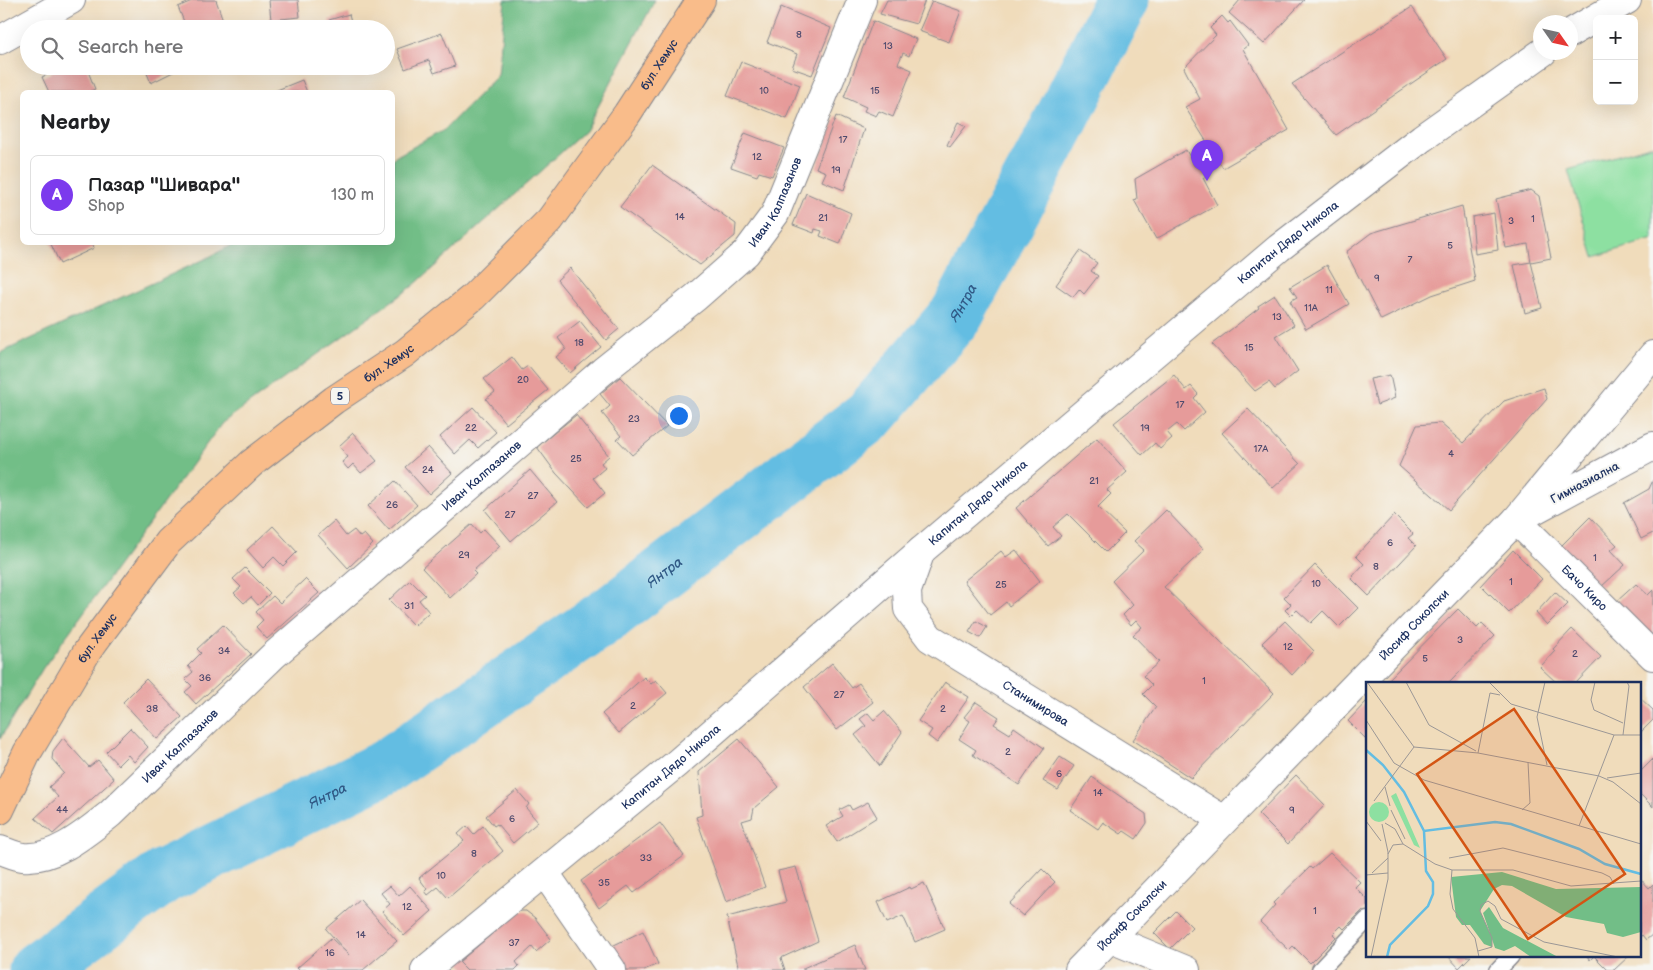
<!DOCTYPE html>
<meta charset="utf-8">
<style>
:root{--surface:#fff;--page:#f2f2f2;--text:#202124;--muted:#757577;--line:#e0e0e0;--accent:#7c3aed}
body{margin:0;font-family:"Balsamiq Sans",sans-serif;background:var(--page);color:var(--text)}
.controls{position:absolute;right:15px;top:15px;display:grid;overflow:hidden;border-radius:8px;box-shadow:0 5px 20px #0002}
.controls button{width:45px;height:45px;display:grid;place-items:center;padding:0;border:0;border-bottom:1px solid var(--line);background:var(--surface);color:var(--text);font:25px sans-serif}
.compass{position:absolute;left:1533px;top:15px;width:45px;height:45px;border-radius:50%;background:var(--surface);box-shadow:0 5px 20px #0002;rotate:124deg}
.you{position:absolute;left:678px;top:415px;width:18px;height:18px;margin:-12px;border:4px solid #fff;border-radius:50%;background:#1a73e8;box-shadow:0 0 0 8px #1a73e833}
.badge{display:grid;place-items:center;width:32px;height:32px;border-radius:50%;background:var(--accent);color:#fff;font-size:16px;font-weight:700}
.pin{position:absolute;translate:-50% -41px;filter:drop-shadow(0 1px 2px #0008)}
.pin::after{content:'';position:absolute;top:26px;width:18px;height:15px;background:inherit;clip-path:polygon(0 0,100% 0,50% 100%)}
.list{margin:0;padding:0;list-style:none}
h2{display:flex;justify-content:space-between;align-items:center;height:65px;margin:0;padding:0 20px;font-size:21px}
h2 small{font-size:16px;font-weight:400;color:var(--muted)}
.list li{display:grid;grid-template-columns:32px 1fr auto;gap:15px;align-items:center;box-sizing:border-box;height:80px;margin:0 10px 10px;padding:0 10px;border:1px solid var(--line);border-radius:8px}
.list b{display:block;font-size:19px;white-space:nowrap}
.list p{margin:0;font-size:16px;white-space:nowrap;color:var(--muted)}
.list em{font-size:16px;font-style:normal;color:var(--muted)}
.icon{flex:none;width:28px;height:28px;fill:none;stroke:currentColor;stroke-width:2;stroke-linecap:round;stroke-linejoin:round}
.map{position:relative;flex:none;width:1653px;height:970px;overflow:hidden}
.search{position:absolute;background:var(--surface);box-shadow:0 5px 20px #0002;left:20px;top:20px;width:375px;height:55px;display:flex;align-items:center;gap:12px;box-sizing:border-box;padding:0 18px;border-radius:28px;color:var(--muted);font-size:19px}
.panel{position:absolute;background:var(--surface);box-shadow:0 5px 20px #0002;left:20px;top:90px;width:375px;height:155px;border-radius:8px}
.map>svg:first-child{display:block}
.green{fill:#8de0a1;stroke:#548880}
.forest{fill:#72be87;stroke:#467672}
.lines{fill:none;stroke-linecap:round;stroke-linejoin:round}
.river{stroke:#64bde2;stroke-width:55}
.building{fill:#e69b9a}
.service-casing{stroke:#86868c;stroke-width:19}
.minor-casing{stroke:#86868c;stroke-width:30}
.tertiary-casing{stroke:#86868c;stroke-width:30}
.primary-casing{stroke:#86868c;stroke-width:30}
.service{stroke:#fff;stroke-width:16}
.minor{stroke:#fff;stroke-width:28}
.tertiary{stroke:#fff;stroke-width:28}
.primary{stroke:#f9bc8a;stroke-width:28}
.labels{text-anchor:middle;dominant-baseline:central;stroke-width:4;stroke-linejoin:round;paint-order:stroke}
.number-label{font-size:10px;fill:#4e4a6d}
.shield{fill:#f6f6f2;stroke:#5d6b8a;stroke-width:1}
.shield-label{font-size:11px;font-weight:bold;fill:#1b2f5e}
.street-label{font-size:12px;fill:#1b2f5e;stroke:#f6f6f2}
.water-label{font-size:14px;font-style:italic;fill:#315a86;stroke:#f6f6f2}
.inset-river{fill:none;stroke:#64bde2;stroke-width:2.5}
.inset-road{fill:none;stroke:#9b9796;stroke-width:1}
.view{fill:#d45514;fill-opacity:0.15;stroke:#d45514;stroke-width:2.5}
.inset-edge{fill:none;stroke:#1b2f5e;stroke-width:2.5}
</style>
<div class="map">
<svg width="1653" height="970" viewBox="0 0 1653 970">
<rect width="100%" height="100%" fill="#f6f6f2"/>
<filter id="ink" filterUnits="userSpaceOnUse"><feTurbulence type="fractalNoise" baseFrequency=".02" numOctaves="2"/><feDisplacementMap in="SourceGraphic" scale="10" xChannelSelector="R" yChannelSelector="G"/><feConvolveMatrix kernelMatrix="1 2 1 2 8 2 1 2 1" color-interpolation-filters="sRGB"/></filter>
<filter id="wash" filterUnits="userSpaceOnUse"><feTurbulence type="fractalNoise" baseFrequency=".0096" numOctaves="4" result="noise"/><feDisplacementMap in="SourceGraphic" scale="20" xChannelSelector="R" yChannelSelector="G"/><feGaussianBlur stdDeviation="1.12" result="paint"/><feColorMatrix in="noise" values="0 0 0 0 0 0 0 0 0 0 0 0 0 0 0 0 0 1.4 0 .05"/><feComposite in="paint" operator="in"/></filter>
<g filter="url(#wash)">
<rect width="100%" height="100%" fill="#f0dcbb"/>
<!-- green -->
<path class="green" d="M1653 145V239L1594 257 1568 170Z"/>
<!-- forest -->
<path class="forest" d="M505 0H655L585 131 413 286 222 423 43 668 0 739V353L205 259 236 243 392 242 393 158 444 130 498 75Z"/>
<g class="lines">
<!-- river -->
<path class="river" id="s1" d="M36 970 164 876 387 766 612 612 870 415 957 314 1050 142 1122 0"/>
</g>
<g id="blocks">
<!-- building -->
<path class="building" d="M194 0H216L226 29H187L178 7Z
M269 0H298L300 17 271 20Z
M887 0H925L916 24 880 14Z
M1240 0H1304L1264 44 1229 13Z
M932 1 961 11 949 42 919 31Z
M781 7 831 28 812 75 792 68 797 54 767 42Z
M1412 7 1447 59 1336 135 1292 84Z
M349 14 353 29H331L329 20Z
M1222 16 1228 23 1230 21 1248 45 1243 49 1289 130 1223 168 1185 107 1200 99 1184 68 1216 35 1210 28Z
M873 21 916 39 909 56 903 53 898 64 912 70 893 117 879 111 876 116 864 111 866 107 844 97Z
M442 33 455 66 434 73 429 60 405 69 397 49Z
M741 62 800 85 787 119 727 96Z
M65 66H86L95 89 88 92H49L42 77Z
M144 66H180L181 68 151 83Z
M342 66H355L343 71Z
M302 80 307 92H272Z
M836 116 864 129 844 190 822 181 826 172 816 168Z
M958 122 966 126 950 147 947 145Z
M745 133 784 148 772 176 759 172 757 176 731 167Z
M1186 150 1195 166 1203 162 1210 175 1203 178 1217 205 1156 239 1134 200 1137 199 1135 179Z
M652 165 736 224 735 236 700 265 620 207Z
M1531 190 1539 196 1551 258 1531 262 1542 308 1525 313 1514 265 1531 262 1528 244 1506 248 1496 199Z
M806 193 851 213 840 244 820 236 822 231 815 229 814 233 793 225Z
M1462 206 1475 281 1432 295 1381 320 1346 252 1371 233Z
M1494 213 1498 250 1475 254 1472 217Z
M50 242H92L94 248 60 264Z
M1080 251 1097 263 1091 271 1098 276 1084 294 1079 289 1073 297 1056 285Z
M1327 265 1349 304 1306 329 1290 301 1297 297 1290 287Z
M570 268 619 329 606 340 557 280Z
M1275 295 1294 325 1276 336 1298 371 1275 389 1269 382 1255 391 1212 344 1259 308 1258 306Z
M580 321 601 347 570 373 556 357 566 349 558 338Z
M512 357 522 370 528 366 548 390 506 424 486 399 495 392 484 379Z
M1174 375 1186 390 1191 386 1198 394 1194 398 1205 412 1184 431 1177 424 1167 432 1172 438 1160 449 1155 443 1142 455 1114 423Z
M1390 375 1395 398 1377 405 1370 379Z
M620 377 667 426 632 455 617 439 621 436 602 413 610 406 600 394Z
M1544 388 1547 399 1449 510 1399 466 1417 425 1440 423 1463 443 1504 401Z
M473 407 496 432 478 448 470 440 455 454 440 437Z
M1248 409 1300 464 1273 488 1222 433Z
M576 415 609 456 601 463 605 468 593 478 605 493 588 507 556 473 537 447Z
M353 433 377 461 361 473 353 464 348 469 342 462 348 457 339 446Z
M1097 438 1127 472 1107 490 1111 494 1098 507 1125 533 1106 552 1068 514 1053 527 1061 536 1048 546 1016 508Z
M428 447 452 473 429 494 405 467Z
M530 470 557 502 511 541 485 510Z
M1653 480V533L1641 539 1624 503 1649 489Z
M395 481 417 505 389 530 368 506Z
M1166 510 1204 550 1164 587 1274 693 1191 778 1133 740 1156 707 1143 694 1152 685 1143 676 1159 662 1133 635 1142 627 1136 620 1131 625 1123 615 1133 605 1112 581 1144 550 1134 541Z
M1394 515 1413 534 1408 538 1416 546 1369 596 1351 578 1364 564 1356 556Z
M1590 517 1617 545 1611 550 1625 565 1601 587 1561 546Z
M334 521 346 536 354 530 360 537 364 534 373 544 348 568 318 535Z
M472 524 480 533 484 529 500 546 473 571 476 574 450 598 422 568Z
M273 526 297 552 283 566 274 557 263 568 247 550Z
M1016 550 1040 581 1009 606 1006 602 990 615 964 581 1001 551 1006 557Z
M1513 550 1542 579 1509 613 1481 585Z
M1315 565 1358 608 1339 627 1323 611 1311 623 1297 610 1291 616 1285 610 1291 604 1284 597Z
M245 568 270 593 258 605 251 597 244 603 234 593 241 587 233 579Z
M305 579 319 593 267 639 256 627 263 620 256 612 273 596 280 603Z
M410 580 425 595 419 600 429 612 414 626 389 600Z
M1636 584 1648 595 1653 590V639L1616 602Z
M1555 592 1568 604 1547 625 1536 613Z
M1458 609 1477 628 1482 623 1495 636 1448 684H1384Z
M976 621 987 627 980 638 969 632Z
M1285 621 1314 651 1292 675 1262 643Z
M223 625 251 654 196 704 185 692 192 686 185 679 193 672 188 666 201 653 197 649Z
M1572 629 1601 657 1575 684H1558L1540 667 1555 651 1553 649Z
M832 663 852 688 859 683 873 702 837 730 804 687Z
M644 677 651 684 656 680 667 693 619 733 602 714Z
M146 679 182 717 157 739 123 702Z
M945 682 969 697 937 743 928 736 932 730 918 721Z
M1639 697 1653 710V720L1639 734Z
M1367 701V740L1348 721Z
M976 702 999 717 994 724 1010 734 1014 727 1044 748 1019 785 973 755 976 750 959 739 970 721 964 717Z
M884 711 902 732 880 766 855 735 866 726 860 719 868 713 874 720Z
M130 728 148 747 134 762 128 755 118 765 106 752Z
M63 738 89 767 98 760 114 779 53 834 35 818 58 797 49 787 64 773 52 759 53 751Z
M739 739 779 787 754 808 752 818 742 821 765 887 726 902 696 817 702 815 699 772Z
M1060 757 1074 766 1058 790 1043 781Z
M1653 759V807L1639 793V773Z
M1296 775 1325 805 1288 844 1258 814Z
M1092 777 1146 814 1147 823 1136 839 1124 831 1121 834 1103 822 1098 829 1070 810Z
M517 790 529 804 526 808 538 822 513 843 497 824 494 826 486 816Z
M868 802 877 817 837 842 826 826 843 816 839 810 849 805 852 810Z
M660 823 684 856 634 893 628 886 599 908 581 881Z
M467 826 474 834 483 826 503 851 448 898 438 887 428 895 425 891 427 889 419 878 464 841 458 834Z
M1330 853 1360 882 1355 887 1367 899V906L1344 929 1341 926 1333 934 1336 937 1310 963 1293 946 1289 950 1260 922 1275 905 1273 903 1310 867 1312 869Z
M796 867 818 941 781 958 785 970H739L727 917 786 902 778 871Z
M1042 869 1055 882 1023 916 1009 904Z
M1639 877 1649 888 1653 884V934L1646 940 1642 935 1639 938Z
M924 883 945 929 915 942 903 916 887 923 878 902 910 887 911 889Z
M390 886 399 896 410 886 432 911 404 936 382 911 390 904 381 893Z
M360 900 397 941 363 970H299L297 968 331 938 349 955 326 929Z
M519 911H526L535 918 551 939 536 952 532 947 516 962 519 966 515 970H467L459 962Z
M1176 911 1192 927 1170 949 1154 933Z
M643 931 658 964 644 970H623L612 946Z
M855 945 865 970H803V968Z
M1448 956H1471L1459 968Z
M1587 956H1629L1614 970H1608L1594 956 1590 960Z"/>
</g>
</g>
<g filter="url(#ink)">
<use href="#blocks" fill-opacity="0" stroke="#86868c" stroke-width="1"/>
<g class="lines">
<!-- service casing -->
<g class="service-casing">
<path id="service" d="M1320 970 1367 920
M1498 970 1511 956"/>
</g>
<!-- minor casing -->
<g class="minor-casing">
<g id="minor">
<path d="M0 40 71 0"/>
<path id="s2" d="M1653 446 1516 520 1653 656"/>
<path id="s3" d="M921 551 907 591 908 609 930 638 1224 820"/>
<path id="s4" d="M0 850C7 852 15 856 23 857 55 860 87 832 110 814L273 656 603 371 696 297 746 253 775 214 862 0"/>
<path d="M545 873 612 970"/>
<path d="M1111 939 1186 970"/>
</g>
</g>
<!-- tertiary casing -->
<g class="tertiary-casing">
<g id="tertiary">
<path d="M1570 33 1627 0"/>
<path id="s5" d="M425 970 676 764 921 551 1279 248 1422 138 1543 52"/>
<path id="s6" d="M1079 970 1516 520 1653 355"/>
</g>
</g>
<!-- primary casing -->
<g class="primary-casing">
<g id="primary">
<path id="s7" d="M0 810 27 753 88 650 168 542 252 463 334 400 405 353 473 297 550 220 627 114 701 0"/>
</g>
</g>
<!-- service -->
<use href="#service" class="service"/>
<!-- minor -->
<use href="#minor" class="minor"/>
<!-- tertiary -->
<use href="#tertiary" class="tertiary"/>
<!-- primary -->
<use href="#primary" class="primary"/>
</g>
</g>
<g class="labels">
<!-- number labels -->
<g class="number-label">
<text x="799" y="35">8</text>
<text x="888" y="46">13</text>
<text x="764" y="91">10</text>
<text x="875" y="91">15</text>
<text x="843" y="140">17</text>
<text x="757" y="157">12</text>
<text x="836" y="170">19</text>
<text x="680" y="217">14</text>
<text x="823" y="218">21</text>
<text x="1533" y="219">1</text>
<text x="1511" y="221">3</text>
<text x="1450" y="246">5</text>
<text x="1410" y="260">7</text>
<text x="1377" y="278">9</text>
<text x="1329" y="290">11</text>
<text x="1311" y="308">11А</text>
<text x="1277" y="317">13</text>
<text x="579" y="343">18</text>
<text x="1249" y="348">15</text>
<text x="523" y="380">20</text>
<text x="1180" y="405">17</text>
<text x="634" y="419">23</text>
<text x="471" y="428">22</text>
<text x="1145" y="428">19</text>
<text x="1261" y="449">17А</text>
<text x="1451" y="454">4</text>
<text x="576" y="459">25</text>
<text x="428" y="470">24</text>
<text x="1094" y="481">21</text>
<text x="533" y="496">27</text>
<text x="392" y="505">26</text>
<text x="510" y="515">27</text>
<text x="1390" y="543">6</text>
<text x="464" y="555">29</text>
<text x="1595" y="558">1</text>
<text x="1376" y="567">8</text>
<text x="1511" y="582">1</text>
<text x="1316" y="584">10</text>
<text x="1001" y="585">25</text>
<text x="409" y="606">31</text>
<text x="1460" y="640">3</text>
<text x="1288" y="647">12</text>
<text x="224" y="651">34</text>
<text x="1575" y="654">2</text>
<text x="1425" y="659">5</text>
<text x="205" y="678">36</text>
<text x="1204" y="681">1</text>
<text x="839" y="695">27</text>
<text x="633" y="706">2</text>
<text x="152" y="709">38</text>
<text x="943" y="709">2</text>
<text x="1008" y="752">2</text>
<text x="1059" y="774">6</text>
<text x="1098" y="793">14</text>
<text x="62" y="810">44</text>
<text x="1292" y="810">9</text>
<text x="512" y="819">6</text>
<text x="474" y="854">8</text>
<text x="646" y="858">33</text>
<text x="441" y="876">10</text>
<text x="604" y="883">35</text>
<text x="407" y="907">12</text>
<text x="1315" y="911">1</text>
<text x="361" y="935">14</text>
<text x="514" y="943">37</text>
<text x="330" y="953">16</text>
</g>
<!-- shield labels -->
<rect class="shield" x="331" y="387.5" width="18" height="17" rx="4"/>
<g class="shield-label">
<text x="340" y="396">5</text>
</g>
<!-- street labels -->
<g class="street-label">
<text stroke="none"><textPath href="#s7" startOffset="1008">бул. Хемус</textPath></text>
<text stroke="none"><textPath href="#s4" startOffset="1031">Иван Калпазанов</textPath></text>
<text stroke="none"><textPath href="#s5" startOffset="1129">Капитан Дядо Никола</textPath></text>
<text stroke="none"><textPath href="#s7" startOffset="602">бул. Хемус</textPath></text>
<text stroke="none"><textPath href="#s4" startOffset="626">Иван Калпазанов</textPath></text>
<text transform="translate(1585 483) rotate(-28)">Гимназиална</text>
<text stroke="none"><textPath href="#s5" startOffset="724">Капитан Дядо Никола</textPath></text>
<text stroke="none"><textPath href="#s2" startOffset="252">Бачо Киро</textPath></text>
<text stroke="none"><textPath href="#s6" startOffset="481">Йосиф Соколски</textPath></text>
<text stroke="none"><textPath href="#s7" startOffset="198">бул. Хемус</textPath></text>
<text stroke="none"><textPath href="#s3" startOffset="221">Станимирова</textPath></text>
<text stroke="none"><textPath href="#s4" startOffset="221">Иван Калпазанов</textPath></text>
<text stroke="none"><textPath href="#s5" startOffset="319">Капитан Дядо Никола</textPath></text>
<text stroke="none"><textPath href="#s6" startOffset="76">Йосиф Соколски</textPath></text>
</g>
<!-- water labels -->
<g class="water-label">
<text stroke="none"><textPath href="#s1" startOffset="1151">Янтра</textPath></text>
<text stroke="none"><textPath href="#s1" startOffset="746">Янтра</textPath></text>
<text stroke="none"><textPath href="#s1" startOffset="341">Янтра</textPath></text>
</g>
</g>
<!-- overview -->
<g transform="translate(1366 682)">
<rect width="275" height="275" fill="#f0dcbb"/>
<path d="M30 111 54 166 48 163 25 114ZM3 130a10 10 0 1 1 20 0a10 10 0 1 1-20 0Z" fill="#8de0a1"/>
<path d="M136 190 190 207 275 205V250L257 255 241 251 238 242 200 235 146 204 136 203 128 207 114 229 126 256V265L118 262 104 243H96L90 235 85 195ZM123 225 137 246 192 275H165L149 264 138 269 129 266 117 231Z" fill="#72be87"/>
<path class="inset-river" d="M0 68 17 83 38 110 58 149 129 140 145 142 213 167 239 182 275 192M21 275 24 263 62 224 67 212V200L60 189 58 149"/>
<path class="inset-road" d="M1 0 48 65M40 0 63 43 110 69M123 0 145 22 248 53H275M179 0 171 35 181 83M229 0 225 18 228 28 257 41M0 38 28 81 58 98 275 162M257 53 263 4 261 0M48 65 112 71 233 94 247 100 275 122M112 71 124 11 134 13M241 96 275 91M19 105 24 124M8 119 48 65M25 128 39 157M156 128 164 121 162 80M0 139 15 159M19 141 29 147 37 162 69 182 86 188H147L205 204 275 199M213 144 248 53M22 172 27 163 37 162M83 176 137 166 236 191 244 195 248 202M86 188 84 212 87 227 109 256 113 275M6 191 22 176M0 193 22 191M112 269 126 265V256L114 229 115 223 122 219 129 224 135 237 178 260 252 275M5 275 22 197V170L16 142"/>
<path class="view" d="M148 27 259 192 162 257 51 92Z"/>
<rect width="275" height="275" class="inset-edge"/>
</g>
</svg>
<div class="controls">
<button>+</button>
<button>−</button>
</div>
<svg class="compass" viewBox="-18 -18 36 36"><path d="M0-13l5 13h-10z" fill="#e53935"/><path d="M0 13l5-13h-10z" fill="#757577"/></svg>
<div class="you"></div>
<div class="pin badge" style="left:1207px;top:181px">A</div>
<div class="search"><svg class="icon" aria-label="search" viewBox="0 0 24 24"><circle cx="10" cy="10" r="6"/><path d="M15 15l6 6"/></svg>Search here</div>
<section class="panel">
<h2>Nearby<small></small></h2>
<ul class="list">
<li><span class="badge">A</span><div><b>Пазар ''Шивара''</b><p>Shop</p></div><em>130 m</em></li>
</ul>
</section>
</div>
